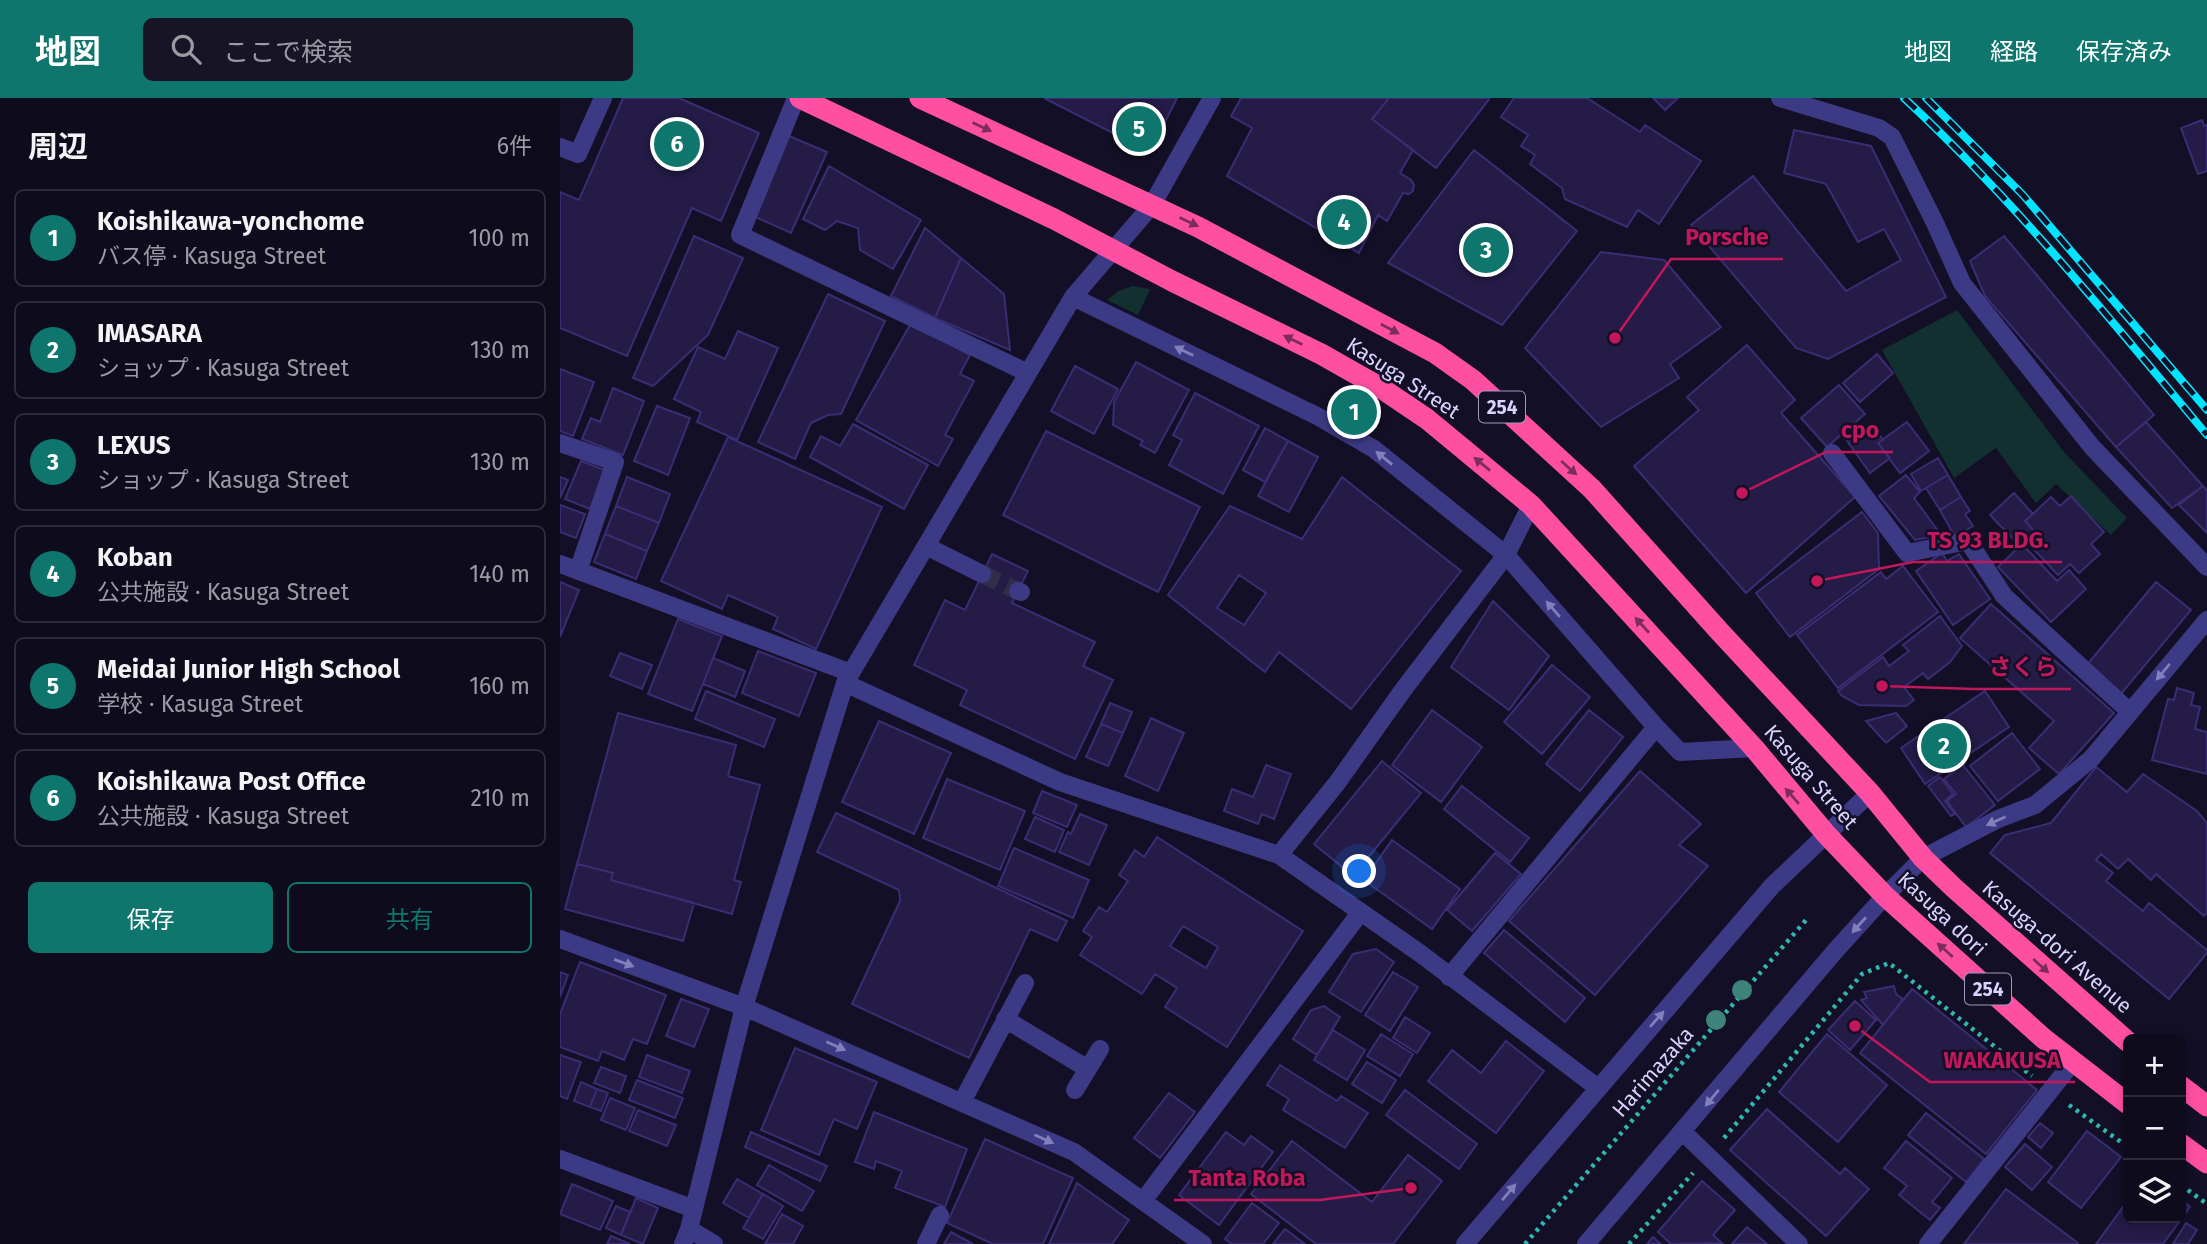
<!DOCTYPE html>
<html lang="ja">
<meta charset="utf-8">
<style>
:root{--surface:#0e0b1c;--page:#171425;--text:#f1f3f6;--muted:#9b9ba3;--line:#2e2b3b;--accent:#0f766e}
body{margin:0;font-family:"Fira Sans","Noto Sans JP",sans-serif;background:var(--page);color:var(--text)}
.controls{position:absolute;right:21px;bottom:21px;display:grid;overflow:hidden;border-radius:10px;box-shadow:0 4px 10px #0003}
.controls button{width:63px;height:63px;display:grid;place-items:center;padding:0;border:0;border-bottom:2px solid var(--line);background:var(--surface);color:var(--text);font:35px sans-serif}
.you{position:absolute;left:800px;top:774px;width:24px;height:24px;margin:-18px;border:5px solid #fff;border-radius:50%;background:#1a73e8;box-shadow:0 0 0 10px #1a73e833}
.badge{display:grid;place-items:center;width:46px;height:46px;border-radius:50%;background:var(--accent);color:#fff;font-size:23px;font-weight:700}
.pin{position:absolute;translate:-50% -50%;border:4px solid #fff;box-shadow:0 2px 7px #0006}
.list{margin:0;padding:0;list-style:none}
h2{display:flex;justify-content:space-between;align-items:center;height:91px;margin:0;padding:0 28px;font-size:30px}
h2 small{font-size:23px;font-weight:400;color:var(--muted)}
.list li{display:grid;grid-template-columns:46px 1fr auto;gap:21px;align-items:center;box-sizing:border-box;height:98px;margin:0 14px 14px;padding:0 14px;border:2px solid var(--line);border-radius:10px}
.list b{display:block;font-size:26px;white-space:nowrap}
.list p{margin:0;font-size:23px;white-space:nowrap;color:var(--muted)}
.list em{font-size:23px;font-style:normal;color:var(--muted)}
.actions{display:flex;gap:14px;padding:21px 28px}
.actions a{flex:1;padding:16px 0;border:2px solid var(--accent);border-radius:10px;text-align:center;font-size:24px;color:var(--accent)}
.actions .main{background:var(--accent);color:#fff}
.icon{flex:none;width:38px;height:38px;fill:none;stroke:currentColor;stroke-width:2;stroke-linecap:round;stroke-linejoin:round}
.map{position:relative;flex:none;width:1647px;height:1146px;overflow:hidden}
header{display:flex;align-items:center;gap:42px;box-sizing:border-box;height:98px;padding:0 35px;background:var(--accent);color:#fff}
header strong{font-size:33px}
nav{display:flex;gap:38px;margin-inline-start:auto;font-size:24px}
.search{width:490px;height:63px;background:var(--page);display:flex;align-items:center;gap:18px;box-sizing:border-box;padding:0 24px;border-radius:10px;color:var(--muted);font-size:26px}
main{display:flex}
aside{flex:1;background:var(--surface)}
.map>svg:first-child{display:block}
.green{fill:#12302f}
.building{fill:#241b47;stroke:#3b2d73;stroke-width:2;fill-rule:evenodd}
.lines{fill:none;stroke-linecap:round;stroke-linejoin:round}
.minor-tunnel{stroke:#312d47;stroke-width:18;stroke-dasharray:18 9;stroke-linecap:butt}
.path{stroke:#2fb8b0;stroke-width:4.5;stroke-dasharray:3.5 5;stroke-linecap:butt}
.minor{stroke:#3d3a85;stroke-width:18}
.highway{stroke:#ff4fa3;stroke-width:21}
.rail-casing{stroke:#00e5ff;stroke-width:8}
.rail{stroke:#130f26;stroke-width:5;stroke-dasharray:16;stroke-linecap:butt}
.tree{fill:#3d827b}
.oneway{fill:#7d2c5e}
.oneway2{fill:#837fbc}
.labels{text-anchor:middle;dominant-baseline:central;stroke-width:5;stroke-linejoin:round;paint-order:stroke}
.shield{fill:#130f26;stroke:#9e99be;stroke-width:2}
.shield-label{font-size:19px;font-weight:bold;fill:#d9d4ff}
.street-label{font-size:21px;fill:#d9d4ff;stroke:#130f26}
.leader{fill:none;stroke:#c2185b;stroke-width:2.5}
.callout-dot{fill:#c2185b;stroke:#130f26;stroke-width:2.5}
.callout-label{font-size:23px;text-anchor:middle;font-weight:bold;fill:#c2185b;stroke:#130f26;stroke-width:5;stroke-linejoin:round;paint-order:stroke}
</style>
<header>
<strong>地図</strong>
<div class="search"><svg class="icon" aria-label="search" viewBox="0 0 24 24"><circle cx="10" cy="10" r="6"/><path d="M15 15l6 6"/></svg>ここで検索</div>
<nav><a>地図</a><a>経路</a><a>保存済み</a></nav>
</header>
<main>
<aside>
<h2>周辺<small>6件</small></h2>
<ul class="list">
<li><span class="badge">1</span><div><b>Koishikawa-yonchome</b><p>バス停 · Kasuga Street</p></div><em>100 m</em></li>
<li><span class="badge">2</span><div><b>IMASARA</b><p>ショップ · Kasuga Street</p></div><em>130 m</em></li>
<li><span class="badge">3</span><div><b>LEXUS</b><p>ショップ · Kasuga Street</p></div><em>130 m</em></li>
<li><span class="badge">4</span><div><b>Koban</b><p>公共施設 · Kasuga Street</p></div><em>140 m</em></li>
<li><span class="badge">5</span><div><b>Meidai Junior High School</b><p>学校 · Kasuga Street</p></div><em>160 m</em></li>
<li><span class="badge">6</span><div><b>Koishikawa Post Office</b><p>公共施設 · Kasuga Street</p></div><em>210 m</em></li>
</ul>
<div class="actions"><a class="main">保存</a><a>共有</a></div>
</aside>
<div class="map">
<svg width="1647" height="1146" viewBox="0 0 1647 1146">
<rect width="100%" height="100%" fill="#130f26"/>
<!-- green -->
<path class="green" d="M573 188 590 191 578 217 547 202 558 193Z
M1397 212 1504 354 1567 420 1551 437 1496 386 1476 405 1436 350 1394 380 1322 252Z"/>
<!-- building -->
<path class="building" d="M63 0H119L199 35 161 123 132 110 67 258 0 230V94L19 102Z
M484 0H617L590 54Z
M681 0H829L812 21 853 52 840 75 851 82 854 87 853 93 849 96 843 95 827 123 818 117 799 155 667 78 692 30 671 18Z
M829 0H930L876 70 812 21Z
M954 0H1027L1080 34 1085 27 1141 63 1099 126 1078 112 1067 129 1005 101 1002 90 970 66 975 57 961 48 968 37 941 19Z
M1093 0H1118L1105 12Z
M1642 22 1644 28 1647 27V73L1638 76 1621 30Z
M1234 32 1311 48 1386 199 1268 261 1236 250 1131 127 1193 78 1286 193 1341 162 1324 131 1298 144 1266 86 1224 75Z
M229 38 267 54 231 135 193 118Z
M914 52 1017 133 942 227 828 165Z
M269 68 361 122 333 171 300 152 298 130 277 123 265 132 243 121Z
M365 130 401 160 375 220 331 198Z
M134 138 183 160 148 237 93 288 73 280Z
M1444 138 1594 317 1556 349 1425 198 1410 163Z
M1041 154 1104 162 1161 229 1110 266 1119 280 1041 329 965 250Z
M401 160 444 196 450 252 375 220Z
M268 196 325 223 281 316 268 317 251 325 235 361 198 344Z
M351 225 410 257 400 276 414 283 385 337 393 341 378 368 296 322Z
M178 233 218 250 177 342 137 324 141 314 114 301 138 249 165 261Z
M1187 247 1235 302 1221 315 1295 399 1186 495 1074 368 1139 312 1127 299Z
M1317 256 1333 275 1300 304 1283 285Z
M576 264 629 292 595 355 580 347 583 343 553 327 554 304Z
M515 268 558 291 534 336 491 313Z
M0 271 34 284 13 338 0 333Z
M1279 287 1305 316 1267 349 1241 320Z
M53 290 84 303 63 357 22 341 31 320 40 324Z
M635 295 699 328 663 396 609 367 622 342 613 337Z
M97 308 130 320 108 377 74 363Z
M1347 324 1369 353 1340 375 1318 345Z
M1586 324 1643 388 1612 410 1556 349Z
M293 326 368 367 344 411 250 359 261 338 280 348Z
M1311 326 1323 342 1318 345 1330 360 1310 375 1287 343Z
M705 330 728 343 705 384 683 372Z
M486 333 640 409 598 494 443 417Z
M168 339 322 409 256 551 213 531 218 519 168 497 162 511 101 483Z
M728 343 758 359 729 414 698 398Z
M1378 360 1388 377 1361 393 1351 376Z
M21 363 45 372 30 411 5 401Z
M1346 377 1360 394 1354 400 1381 437 1355 442 1319 398Z
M1388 377 1401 399 1380 412 1366 390Z
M0 379 8 382 0 400Z
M67 379 110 396 99 425 56 408Z
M782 379 901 473 791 611 719 554 705 574 608 497 670 408 742 441ZM679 477 706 495 684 527 657 510Z
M1643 388 1647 393V435L1619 407Z
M1454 395 1473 416 1465 423 1474 433 1459 447 1430 417Z
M1511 398 1544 434 1531 446 1540 456 1519 475 1510 466 1498 477 1465 442 1474 433 1465 423 1491 399 1500 408Z
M1401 399 1410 413 1405 416 1413 428 1395 439 1380 412Z
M0 407 25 416 16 440 0 434Z
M56 408 99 425 87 453 45 436Z
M1302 414 1318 435 1319 471 1230 539 1196 495Z
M45 436 87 453 76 481 34 464Z
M1462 446 1497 483 1509 472 1526 491 1491 524 1438 469Z
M1382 455 1387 463 1399 456 1430 501 1393 527 1356 473Z
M432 456 468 473 452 505 535 544 523 568 553 582 515 661 400 607 407 592 354 567 385 502 405 512Z
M1343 468 1378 514 1278 590 1237 537 1321 474 1326 481Z
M0 484 19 492 0 539Z
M1596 484 1631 512 1560 597 1526 568Z
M933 503 989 558 949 612 891 569Z
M1431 506 1554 615 1499 676 1469 650 1494 623 1400 540Z
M1380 518 1402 548 1390 564 1368 581 1363 575 1344 589 1354 602 1346 608 1299 607 1282 598 1278 593 1323 559 1329 568 1349 553 1343 547Z
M118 521 162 538 132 613 88 596Z
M198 553 256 575 239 618 182 595Z
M60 555 92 567 82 591 50 578Z
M153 560 185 573 175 599 143 586Z
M992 567 1030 599 982 656 944 624Z
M1617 590 1634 595 1631 607 1640 609 1635 631 1647 634V676L1592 662 1608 601 1614 602Z
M146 593 215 621 204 649 135 621Z
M1425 593 1449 629 1365 686 1341 650Z
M550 605 572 614 563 635 541 626Z
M872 612 922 649 881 704 832 667Z
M1029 612 1063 639 1020 693 986 666Z
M58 615 176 647 168 678 200 687 174 782 181 784 172 816 51 782 53 775 17 766Z
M1336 615 1347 628 1326 645 1306 623Z
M591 620 624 635 598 693 565 678Z
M319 623 391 655 354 736 282 704Z
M541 626 563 635 548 668 526 659Z
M1452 635 1480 671 1438 703 1410 668Z
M822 663 861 695 793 778 754 746Z
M706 667 731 676 714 721 702 716 698 726 664 713 672 691 693 699Z
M1403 667 1435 707 1406 729 1387 703 1396 696 1384 681Z
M1536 669 1567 694 1583 676 1637 713 1647 725V814L1644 818 1596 776 1591 782 1568 761 1558 771 1541 756 1536 762 1553 775 1546 783 1583 813 1589 805 1647 852V855L1609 901 1430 755 1445 737 1491 725Z
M1080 673 1141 726 1119 747 1148 768 1035 897 949 823Z
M1380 679 1393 696 1385 703 1395 716 1391 718 1368 688Z
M387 681 465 713 440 772 363 740Z
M902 688 969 740 950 764 884 711Z
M482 693 517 707 507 729 473 715Z
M276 715 507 823 497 843 470 831 409 960 292 906 340 803 339 792 257 754Z
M520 716 547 727 529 767 499 754 508 734 511 736Z
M475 719 504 732 495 754 465 741Z
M597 739 743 833 667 949 605 909 617 890 595 876 582 896 520 857 532 839 523 833 539 809 547 814 568 783 559 777 575 752 584 759ZM623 828 658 849 646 870 610 848Z
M832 742 900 791 872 831 804 782Z
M454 750 529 782 513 820 438 788Z
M935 755 961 776 912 833 887 812Z
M17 766 53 775 51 782 134 805 123 843 5 811Z
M944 832 1025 900 1005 924 924 855Z
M816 851 834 864 801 914 769 894 793 856Z
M20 864 106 897 87 946 73 941 64 962 42 953 38 963 0 949V916Z
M0 874 8 877 0 899Z
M833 874 858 889 830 933 805 917Z
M1334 888 1336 896 1343 901 1323 927 1301 902 1307 900 1304 894Z
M1352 891 1477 992 1426 1056 1300 955Z
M121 901 149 911 134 949 106 938Z
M1295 903 1316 922 1290 952 1268 932Z
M764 908 780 919 757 957 733 941 751 912Z
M845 919 870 935 857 955 833 940Z
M773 932 805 952 787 982 754 962Z
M821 936 853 956 840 978 807 958Z
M1267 936 1327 987 1278 1044 1219 994Z
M946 943 984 973 936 1035 868 983 892 952 921 975Z
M235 950 317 984 297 1031 274 1021 259 1057 201 1032Z
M0 957 21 964 7 1001 0 998Z
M87 957 130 973 122 995 79 979Z
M807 964 836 982 822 1005 792 986Z
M720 967 777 1003 781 998 808 1015 785 1050 723 1012 729 1001 707 987Z
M41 969 66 978 60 995 34 985Z
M77 982 123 1000 115 1020 69 1002Z
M21 984 37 991 30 1009 14 1003Z
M37 991 48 995 41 1013 30 1009Z
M845 992 917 1046 899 1071 826 1017Z
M609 995 635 1014 600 1060 574 1040Z
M50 1000 75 1010 66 1032 41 1022Z
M1207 1011 1280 1076 1285 1070 1309 1091 1266 1138 1170 1052Z
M78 1012 116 1027 107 1048 69 1033Z
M314 1014 407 1051 385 1109 335 1090 342 1073 316 1063 314 1071 295 1064Z
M1366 1015 1424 1061 1406 1084 1348 1037Z
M1480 1025 1493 1035 1481 1050 1468 1039Z
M1527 1033 1561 1059 1521 1110 1488 1084Z
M191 1034 267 1068 260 1083 185 1049Z
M666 1034 684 1047 691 1038 713 1054 659 1127 619 1097Z
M425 1041 513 1080 483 1146H433L387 1125Z
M732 1043 812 1104 848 1057 882 1083 833 1146H756L691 1096Z
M1346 1043 1392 1080 1372 1104 1380 1110 1370 1122 1339 1097 1347 1088 1324 1070Z
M1465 1046 1492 1069 1472 1092 1445 1069Z
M209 1067 254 1093 242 1113 197 1087Z
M177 1081 203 1096 189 1120 163 1105Z
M1142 1083 1175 1112 1153 1137 1162 1145 1111 1146 1098 1134Z
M517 1085 569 1122 552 1146H489Z
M12 1086 53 1103 40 1132 0 1116Z
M1446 1091 1518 1145 1517 1146H1404Z
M203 1096 223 1108 203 1141 183 1130Z
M76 1100 98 1110 83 1146 61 1137Z
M1568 1102V1120H1621V1102L1630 1109 1603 1146H1536Z
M692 1105 719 1125 703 1146H672L665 1141Z
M56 1108 70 1114 61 1137 46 1130Z
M222 1116 243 1128 233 1146H205Z
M1626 1125 1637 1132 1628 1146H1613Z
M1187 1129 1207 1146H1172Z
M725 1131 745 1146H713Z
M391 1134 413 1146H384Z
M51 1138 70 1146H47Z
M1093 1139 1101 1146H1087Z"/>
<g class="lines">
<!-- minor-tunnel -->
<path class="minor-tunnel" d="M422 476 458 493"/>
<!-- path -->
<path class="path" d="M1509 1007 1568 1049
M1164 1040 1302 876 1329 865 1472 978
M1621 1087 1647 1106
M965 1146 1246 822
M1069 1146 1133 1075"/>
<!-- minor -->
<path class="minor" d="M236 0 180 137 468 275
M1220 0 1319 30 1332 39 1375 125 1402 185 1532 349 1647 469
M0 49 18 56 43 0
M513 199 759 319 814 351 946 457 1096 629 1120 654 1194 650
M0 345 55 364 18 473
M1272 355 1347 455 1408 443 1444 498 1570 614
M366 448 422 476
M0 466 291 575
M458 493 461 494
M285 585 500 684 719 757 861 856 1038 990
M719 757 777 685 843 592 946 457 971 407
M0 841 184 909 514 1054 643 1146
M889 879 1096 629
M445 921 528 971
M515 992 540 951
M402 1004 465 885
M1123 1034 1239 1146
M0 1061 134 1111
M583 1103 800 815
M129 1131 154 1146
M123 1146 129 1131 184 909 285 585 513 199 592 107 652 0
M366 1146 380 1117
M905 1146 1212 788 1310 695
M1026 1146 1276 852 1325 798 1363 760 1438 721 1475 707 1531 661 1647 522
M1368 1146 1513 964"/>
<!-- highway -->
<path class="highway" d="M240 0 494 121 612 183 761 256 821 290 867 321 971 407 1194 650 1266 736 1325 798 1483 940 1568 1006
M360 0 638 129 875 255 913 282 1032 391 1160 534 1310 695 1363 760 1394 790 1568 944
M1621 988 1647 1008
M1621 1046 1647 1065"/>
<!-- rail casing -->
<g class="rail-casing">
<path id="rail" d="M1344 0C1455 103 1550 221 1647 337
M1366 0 1463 97 1647 312"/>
</g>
<!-- rail -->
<use href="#rail" class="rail"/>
</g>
<!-- trees -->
<g class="tree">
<circle cx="1182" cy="892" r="10"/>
<circle cx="1156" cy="922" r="10"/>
</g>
<!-- one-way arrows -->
<defs><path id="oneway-solid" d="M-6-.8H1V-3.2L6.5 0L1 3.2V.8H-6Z" transform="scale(1.75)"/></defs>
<g class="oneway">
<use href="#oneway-solid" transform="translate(422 29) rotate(25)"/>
<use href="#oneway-solid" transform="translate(629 124) rotate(25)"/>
<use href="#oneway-solid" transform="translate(830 231) rotate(28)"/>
<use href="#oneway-solid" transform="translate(733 242) rotate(-154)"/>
<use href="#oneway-solid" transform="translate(922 366) rotate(-141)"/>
<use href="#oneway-solid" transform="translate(1009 370) rotate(42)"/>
<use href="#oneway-solid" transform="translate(1082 527) rotate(-132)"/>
<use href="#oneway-solid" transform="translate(1232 698) rotate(-131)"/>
<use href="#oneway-solid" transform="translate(1385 852) rotate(-138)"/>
<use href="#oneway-solid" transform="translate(1481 868) rotate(42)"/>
</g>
<g class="oneway2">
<use href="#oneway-solid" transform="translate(624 253) rotate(-154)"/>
<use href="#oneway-solid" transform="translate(824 360) rotate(-141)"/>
<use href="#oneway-solid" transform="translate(993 511) rotate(-131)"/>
<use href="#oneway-solid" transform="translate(1603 574) rotate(130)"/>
<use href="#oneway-solid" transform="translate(1436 723) rotate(156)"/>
<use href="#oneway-solid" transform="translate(1299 827) rotate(132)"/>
<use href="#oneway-solid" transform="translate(64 865) rotate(20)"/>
<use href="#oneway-solid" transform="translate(1097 921) rotate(-49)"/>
<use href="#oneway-solid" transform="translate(276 948) rotate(24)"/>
<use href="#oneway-solid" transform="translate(1152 1000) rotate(130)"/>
<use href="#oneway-solid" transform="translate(484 1041) rotate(24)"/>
<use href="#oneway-solid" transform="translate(949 1094) rotate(-50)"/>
</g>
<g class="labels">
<!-- shield labels -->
<g class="shield">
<rect x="919" y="293.5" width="46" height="31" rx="5"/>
<rect x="1405" y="875.5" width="46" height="31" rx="5"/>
</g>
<g class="shield-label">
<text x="942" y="309">254</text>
<text x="1428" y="891">254</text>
</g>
<!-- street labels -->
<g class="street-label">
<text transform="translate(843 280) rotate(33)">Kasuga Street</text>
<text transform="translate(1251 679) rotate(49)">Kasuga Street</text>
<text transform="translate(1382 816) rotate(43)">Kasuga dori</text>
<text transform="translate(1497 849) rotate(41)">Kasuga-dori Avenue</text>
<text transform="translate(1093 974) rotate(-49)">Harimazaka</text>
</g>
</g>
<!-- callouts -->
<path class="leader" d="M1055 240L1111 161H1223M1182 395L1266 354H1333M1257 483L1353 464H1502M1322 588L1414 591H1511M1295 928L1370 984H1515M851 1090L760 1102H614"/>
<g class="callout-dot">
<circle cx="1055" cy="240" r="7"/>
<circle cx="1182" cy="395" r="7"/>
<circle cx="1257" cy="483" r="7"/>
<circle cx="1322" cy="588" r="7"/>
<circle cx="1295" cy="928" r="7"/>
<circle cx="851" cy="1090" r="7"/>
</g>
<g class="callout-label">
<text x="1167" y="147">Porsche</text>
<text x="1300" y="340">cpo</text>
<text x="1428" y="450">TS 93 BLDG.</text>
<text x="1463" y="577">さくら</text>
<text x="1442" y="970">WAKAKUSA</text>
<text x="687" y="1088">Tanta Roba</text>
</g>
</svg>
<div class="controls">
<button>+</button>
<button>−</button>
<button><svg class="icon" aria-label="layers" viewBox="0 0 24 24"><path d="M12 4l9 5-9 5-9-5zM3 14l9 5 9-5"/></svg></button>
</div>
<div class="you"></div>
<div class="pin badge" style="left:794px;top:314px">1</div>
<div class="pin badge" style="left:1384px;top:648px">2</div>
<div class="pin badge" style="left:926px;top:152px">3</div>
<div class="pin badge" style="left:784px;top:124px">4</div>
<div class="pin badge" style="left:579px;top:31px">5</div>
<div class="pin badge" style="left:117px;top:46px">6</div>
</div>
</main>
